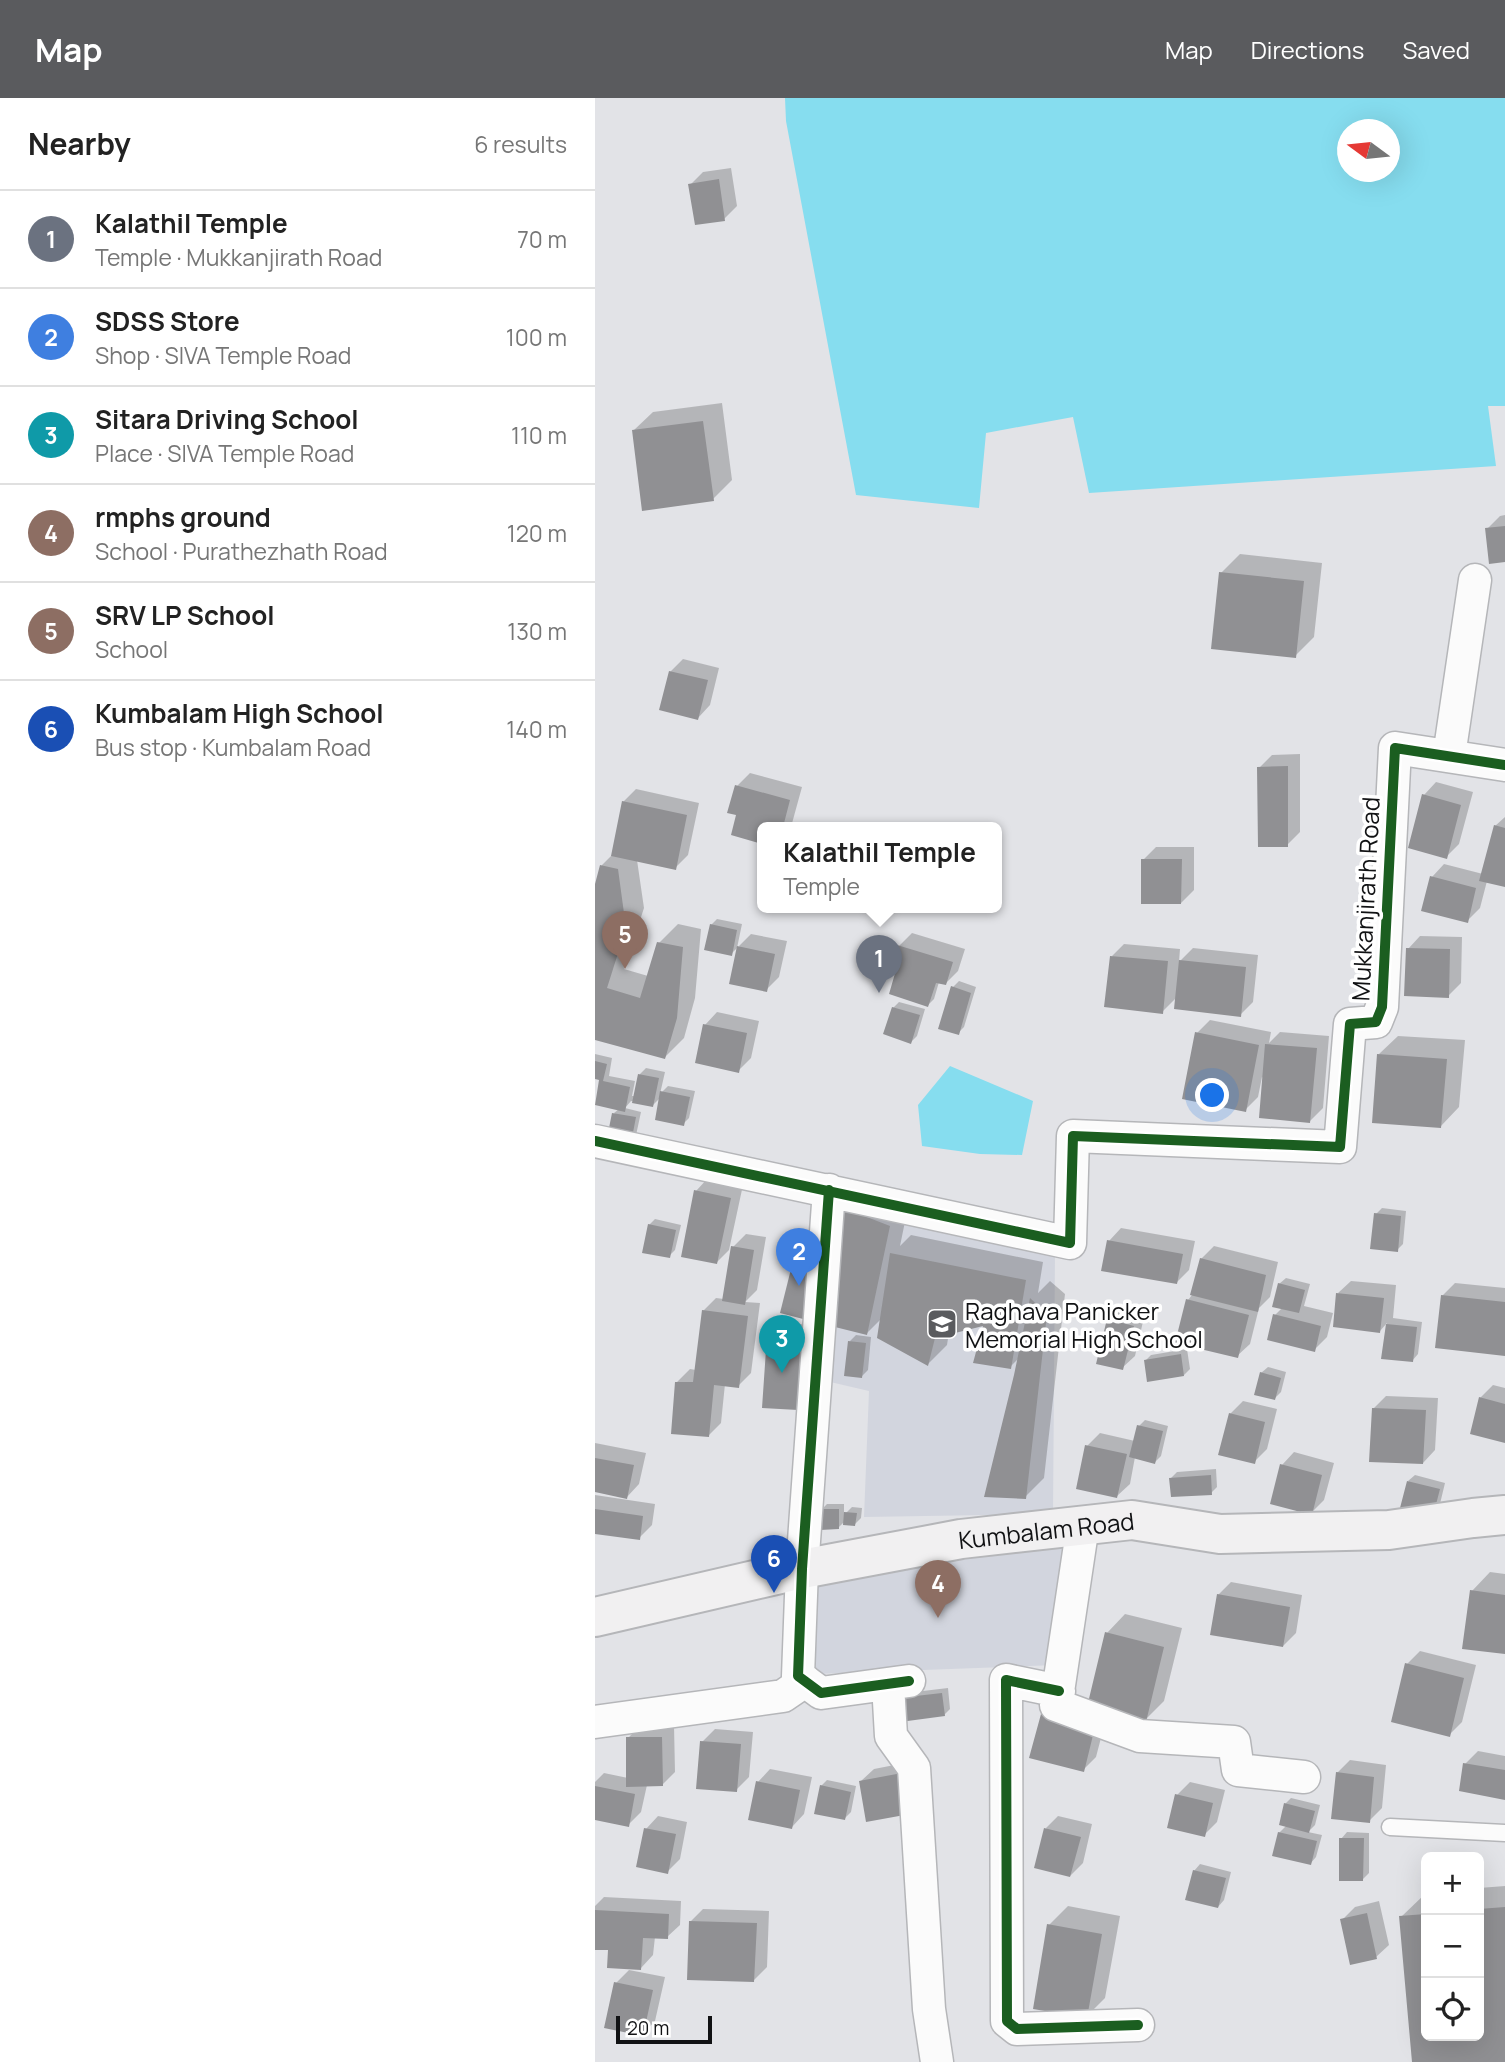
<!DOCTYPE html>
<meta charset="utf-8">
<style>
:root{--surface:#fff;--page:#f6f6f6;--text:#222;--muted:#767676;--line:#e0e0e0;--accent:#5a5b5e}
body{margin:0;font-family:Manrope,sans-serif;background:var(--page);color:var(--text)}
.controls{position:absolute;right:21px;bottom:21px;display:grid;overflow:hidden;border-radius:10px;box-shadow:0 7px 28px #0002}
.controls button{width:63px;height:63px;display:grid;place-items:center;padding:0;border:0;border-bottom:2px solid var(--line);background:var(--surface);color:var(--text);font:35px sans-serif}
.compass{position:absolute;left:742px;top:21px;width:63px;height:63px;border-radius:50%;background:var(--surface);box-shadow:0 7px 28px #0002;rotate:285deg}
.scale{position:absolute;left:21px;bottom:18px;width:96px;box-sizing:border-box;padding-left:7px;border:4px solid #111214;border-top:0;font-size:19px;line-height:24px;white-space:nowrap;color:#111214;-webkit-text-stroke:5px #fff;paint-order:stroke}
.you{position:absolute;left:618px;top:998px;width:24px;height:24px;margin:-18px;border:5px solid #fff;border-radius:50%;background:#1a73e8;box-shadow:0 0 0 10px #1a73e833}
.badge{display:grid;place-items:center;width:46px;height:46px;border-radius:50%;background:var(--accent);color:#fff;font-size:23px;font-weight:700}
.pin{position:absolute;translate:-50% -58px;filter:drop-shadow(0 2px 4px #0008)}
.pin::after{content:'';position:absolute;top:37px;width:24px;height:21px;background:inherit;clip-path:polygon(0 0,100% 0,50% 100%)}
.popup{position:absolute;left:162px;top:724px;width:245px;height:91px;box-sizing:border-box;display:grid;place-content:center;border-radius:10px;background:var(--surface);filter:drop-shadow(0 2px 5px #0005);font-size:23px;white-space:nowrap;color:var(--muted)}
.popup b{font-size:26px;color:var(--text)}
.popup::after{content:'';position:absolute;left:50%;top:100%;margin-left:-14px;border:14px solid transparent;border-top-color:var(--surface)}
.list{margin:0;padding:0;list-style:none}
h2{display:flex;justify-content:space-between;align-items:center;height:91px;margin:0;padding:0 28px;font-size:30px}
h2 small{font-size:23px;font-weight:400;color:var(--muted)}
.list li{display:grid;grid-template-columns:46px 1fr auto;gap:21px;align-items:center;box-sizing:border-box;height:98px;padding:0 28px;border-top:2px solid var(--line)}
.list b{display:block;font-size:26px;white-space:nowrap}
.list p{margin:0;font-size:23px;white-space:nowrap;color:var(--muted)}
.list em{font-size:23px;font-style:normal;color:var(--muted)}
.icon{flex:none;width:38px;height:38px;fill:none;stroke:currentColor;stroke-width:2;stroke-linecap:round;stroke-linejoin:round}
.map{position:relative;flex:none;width:910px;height:1964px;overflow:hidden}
header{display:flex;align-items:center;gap:42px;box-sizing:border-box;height:98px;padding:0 35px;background:var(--accent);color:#fff}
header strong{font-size:33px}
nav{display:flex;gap:38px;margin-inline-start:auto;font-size:24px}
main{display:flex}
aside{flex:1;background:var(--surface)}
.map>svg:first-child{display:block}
.built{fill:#d2d5de}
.water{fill:#86ddef;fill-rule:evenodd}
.shadow{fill:#0003}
.building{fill:#909093}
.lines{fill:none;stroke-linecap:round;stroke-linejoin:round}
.service-casing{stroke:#b5b6b9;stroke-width:19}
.minor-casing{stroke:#b5b6b9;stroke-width:35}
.secondary-casing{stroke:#b5b6b9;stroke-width:42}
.service{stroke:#fbfbfb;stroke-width:16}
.minor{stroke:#fbfbfb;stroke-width:32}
.secondary{stroke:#f1f0f1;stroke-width:38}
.cycleway-casing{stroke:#fff;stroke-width:15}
.cycleway{stroke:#1b5e20;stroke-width:10}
.labels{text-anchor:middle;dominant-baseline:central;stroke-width:7;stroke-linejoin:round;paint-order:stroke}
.street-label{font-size:24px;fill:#111214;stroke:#fff}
.poi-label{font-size:24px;fill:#111214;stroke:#fff;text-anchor:start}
</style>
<header>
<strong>Map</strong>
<nav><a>Map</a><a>Directions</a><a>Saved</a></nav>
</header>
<main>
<aside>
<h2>Nearby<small>6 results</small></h2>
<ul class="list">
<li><span class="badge" style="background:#6b7280">1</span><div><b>Kalathil Temple</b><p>Temple · Mukkanjirath Road</p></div><em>70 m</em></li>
<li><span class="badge" style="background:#3f7fe0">2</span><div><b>SDSS Store</b><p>Shop · SIVA Temple Road</p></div><em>100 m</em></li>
<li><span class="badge" style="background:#0f9aa8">3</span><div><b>Sitara Driving School</b><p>Place · SIVA Temple Road</p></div><em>110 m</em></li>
<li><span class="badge" style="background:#8d6e63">4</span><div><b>rmphs ground</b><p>School · Purathezhath Road</p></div><em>120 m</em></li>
<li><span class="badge" style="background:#8d6e63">5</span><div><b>SRV LP School</b><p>School</p></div><em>130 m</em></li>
<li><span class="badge" style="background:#1a4fb4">6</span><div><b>Kumbalam High School</b><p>Bus stop · Kumbalam Road</p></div><em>140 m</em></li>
</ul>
</aside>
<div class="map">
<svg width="910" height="1964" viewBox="0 0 910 1964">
<rect width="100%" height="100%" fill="#e2e3e7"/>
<!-- built -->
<path class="built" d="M239 1104 460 1154 458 1416 269 1419 274 1293 231 1283Z
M476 1435 461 1567 220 1576 221 1474Z"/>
<!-- water -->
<path class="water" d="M190 0H910V308H893L901 368 494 395 478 319 391 335 384 410 261 397 191 23ZM752 32H794V74H752Z
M355 968 438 1003 427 1057 385 1056 327 1048 323 1007Z"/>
<!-- shadow -->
<path class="shadow" d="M136 70 142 108 129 121 95 87 108 74Z
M127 305 137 382 118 401 39 332 58 314Z
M910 417V462L892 431 905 418Z
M645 456 727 465 719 539 700 558 626 475Z
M88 561 124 570 115 607 103 620 75 574Z
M705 656V734L692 747 664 670 677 657Z
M155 675 207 689 196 729H167L143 716 142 688Z
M841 684 878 694 864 746 851 759 829 697Z
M41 691 104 705 93 757 80 770 42 762 49 810 29 871 53 878 64 845 83 826 106 831 100 900 89 940 70 959 0 940V793L7 767 18 756 28 704Z
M910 719V788L892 783 885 810 872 823 837 779 849 766 888 776 900 728Z
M561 749H599V792L586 805 548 762Z
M122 821 147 826 142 850 136 856 116 827Z
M317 835 370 851 363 873 351 885 344 884 339 901 333 907 303 872 304 848Z
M156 836 192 843 184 879 171 892 144 848Z
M825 838 867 839 866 885 853 898 813 851Z
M529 846 585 851 584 864 598 850 663 857 658 904 645 917 581 900 567 914 517 858Z
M364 883 381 889 369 929 363 935 358 889Z
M304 904 330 911 322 938 316 944 298 910Z
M122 914 164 923 156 960 143 973 110 927Z
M615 922 676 934 674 945 685 934 734 938 728 1010 715 1023 667 979 663 999 650 1012 602 935Z
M803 938 870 942 864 1009 846 1028 784 956Z
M0 956 17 960 14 978 40 983 37 998H40L45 976 51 970 70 974 65 996 73 988 100 993 94 1020 88 1026 66 999 58 1007 36 1003 30 1010 46 1014 40 1042 19 1015 24 1011 6 981 0 980Z
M113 1080 148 1087 134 1152 122 1164 101 1093Z
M313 1109 305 1148 316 1137 448 1164 443 1195 455 1183 470 1196 449 1380 430 1399 425 1259 415 1269 391 1226 354 1234 352 1247 333 1266 287 1220 272 1235 247 1110Z
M787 1110 811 1113 808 1146 802 1152 781 1116Z
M60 1121 86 1127 80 1152 74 1158 54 1127Z
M526 1130 600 1143 594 1172 581 1185 514 1143Z
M151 1136 171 1139 162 1192 150 1204 165 1205 156 1275 143 1288 130 1286 126 1325 114 1337 82 1284 95 1271 101 1272 108 1213 121 1200 129 1201 138 1149Z
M214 1143 235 1149 220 1207 208 1219 202 1156Z
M619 1148 683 1164 675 1199 664 1210 655 1246 642 1258 593 1202 597 1197 606 1161Z
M691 1180 715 1186 709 1208 738 1215 732 1239 719 1252 680 1217 687 1210 684 1186Z
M756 1183 801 1187 798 1220 827 1224 823 1256 817 1263 788 1260 792 1225 785 1233 743 1195Z
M860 1185 910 1190V1256L847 1198Z
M526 1209 550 1215 540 1258 527 1270 513 1222Z
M187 1225 220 1227 202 1311 174 1238Z
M261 1237 276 1239 273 1272 267 1278 255 1243Z
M592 1251 595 1271 589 1277 550 1263 556 1257Z
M673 1269 691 1274 686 1294 680 1300 666 1275Z
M898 1287 910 1290V1343L885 1300Z
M791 1298 843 1300 840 1352 828 1365 778 1311Z
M648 1303 682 1311 672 1351 659 1364 635 1316Z
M550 1322 573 1328 566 1358 560 1364 540 1359 535 1386 522 1398 492 1348 505 1335 540 1343 544 1328Z
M0 1345 51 1355 44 1386 32 1399 0 1392Z
M699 1354 739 1365 729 1402 716 1415 687 1367Z
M621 1371 622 1389 616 1395 576 1380 582 1374Z
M820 1377 850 1385 844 1410 813 1383Z
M0 1397 60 1406 57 1427 44 1440 0 1434Z
M232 1406H249V1417L257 1409 267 1410 266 1420 260 1426 248 1425 243 1430 226 1412Z
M895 1474 910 1476V1555L877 1493Z
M636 1484 707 1497 701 1535 688 1548 623 1497Z
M530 1516 587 1530 569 1603 550 1622 512 1535Z
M825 1553 881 1567 867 1624 854 1637 812 1566Z
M353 1590 355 1611 349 1617 304 1601 311 1595Z
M460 1604 512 1617 501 1659 488 1672 447 1617Z
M46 1627H79L80 1674 67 1687H52L46 1714 33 1727 0 1720V1684L9 1675 33 1680V1640Z
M120 1631 158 1634 154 1679 141 1692 107 1644Z
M883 1653 910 1658V1700L870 1666Z
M755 1662 791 1667 787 1710 774 1723 742 1675Z
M320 1663 327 1701 266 1683 279 1671Z
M175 1671 217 1679 209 1716 197 1729 163 1684Z
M232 1682 261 1688 256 1714 250 1720 226 1688Z
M595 1684 630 1692 622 1724 609 1737 582 1697Z
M696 1700 725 1707 720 1727 713 1734 727 1737 721 1759 715 1766 684 1735 692 1727 690 1706Z
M63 1718 92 1724 85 1761 72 1774 51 1731Z
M463 1718 497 1726 488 1765 475 1778 451 1730Z
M752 1734 774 1735V1775L768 1781 746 1741Z
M605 1766 636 1774 629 1802 623 1809 599 1773Z
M910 1788V1964H819L806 1819 831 1795V1938H884V1790Z
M9 1799 86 1803 85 1827 72 1839H60L58 1857 46 1870 15 1851 0 1850V1808Z
M784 1803 794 1847 781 1859 747 1822 760 1809Z
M473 1808 525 1818 510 1900 491 1919 454 1827Z
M108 1811 174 1813 172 1869 159 1882 95 1824Z
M34 1872 70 1879 60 1923 48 1936 21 1885Z"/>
<!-- building -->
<path class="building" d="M124 81 130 123 100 127 93 86Z
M108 323 119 403 47 413 37 332Z
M910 428V464L894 466 890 430Z
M624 474 709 483 701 560 616 551Z
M74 573 113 582 103 622 64 612Z
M693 668V749H663L662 669Z
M140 687 195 702 188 729H167V746L136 737 141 717 132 715Z
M827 696 866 707 852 761 813 750Z
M27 703 92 717 81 772 16 758Z
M899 727 910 730V789L884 783Z
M546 761H587L586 806H546Z
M5 767 23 771 31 830 12 890 45 900 62 844 88 849 82 920 70 961 0 942V786Z
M835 778 881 790 873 825 826 813Z
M115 826 142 832 137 858 109 852Z
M302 847 358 864 351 887 341 885 333 909 294 896 301 872 295 871Z
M142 848 180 856 172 894 134 886Z
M811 850 855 851 854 900 809 898Z
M515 858 573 863 568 916 509 909Z
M584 862 651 869 646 919 579 911Z
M356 888 376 895 364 937 343 931Z
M297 909 325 917 316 946 288 936Z
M108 926 152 935 144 975 100 965Z
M600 934 664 947 651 1014 587 1001Z
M670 946 722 950 715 1025 664 1020Z
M782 956 852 961 846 1030 777 1025Z
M0 963 12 966 8 983 35 989 30 1014 0 1007 4 982 0 981Z
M43 976 64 980 58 1009 37 1005Z
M65 993 95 999 89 1028 60 1022Z
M17 1015 41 1019 35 1050 11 1045Z
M99 1092 136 1100 122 1166 86 1159Z
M246 1109 295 1128 272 1237 236 1228Z
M779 1115 806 1118 803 1154 775 1151Z
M53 1126 81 1132 75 1160 47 1155Z
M512 1142 588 1156 582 1186 506 1173Z
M136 1148 159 1152 150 1207 127 1203Z
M200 1155 224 1161 208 1221 185 1215Z
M295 1155 431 1182 416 1271 378 1265 388 1228 340 1240 333 1268 282 1240Z
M605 1160 671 1177 663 1214 595 1197Z
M683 1185 710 1192 704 1215 677 1209Z
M741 1195 789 1200 785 1235 738 1229Z
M846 1197 910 1204V1258L840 1250Z
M435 1200 452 1216 431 1401 389 1399 419 1277Z
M591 1201 654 1217 643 1260 580 1245Z
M107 1212 153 1218 144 1290 119 1287 114 1339 76 1336 80 1284H98Z
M678 1216 726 1228 720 1254 672 1242Z
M512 1221 539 1228 528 1272 501 1266Z
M791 1226 822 1229 818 1264 786 1261Z
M172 1237 208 1240 203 1312 167 1310Z
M253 1243 271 1245 267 1280 249 1278Z
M586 1256 589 1278 552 1284 549 1262Z
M665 1274 686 1280 680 1302 659 1297Z
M884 1299 910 1306V1345L875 1336Z
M777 1310 831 1312 828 1366 774 1364Z
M634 1315 670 1324 660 1366 623 1357Z
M542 1327 568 1333 560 1366 534 1359Z
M490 1347 532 1356 522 1400 481 1391Z
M0 1360 39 1367 32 1401 0 1394Z
M685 1366 727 1377 717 1417 675 1406Z
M616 1377 617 1397 576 1399 574 1380Z
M812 1383 845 1391 838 1418 805 1410Z
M0 1411 48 1418 45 1442 0 1436Z
M224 1411H244V1431L225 1432Z
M249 1414 262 1415 260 1428 248 1427Z
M875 1492 910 1497V1556L867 1551Z
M622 1496 695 1509 688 1549 615 1537Z
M510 1534 569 1549 551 1624 492 1609Z
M810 1565 869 1580 855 1639 796 1624Z
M347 1595 350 1618 305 1624 303 1600Z
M446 1616 500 1629 489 1674 434 1660Z
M31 1639H67L68 1688 31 1689Z
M105 1643 146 1646 142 1694 101 1691Z
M868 1665 910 1672V1702L864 1693Z
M741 1674 779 1679 775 1725 736 1721Z
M307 1675 315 1716 271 1724 264 1683Z
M161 1683 205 1692 197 1731 153 1722Z
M225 1687 256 1694 250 1722 219 1716Z
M0 1688 40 1696 34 1729 0 1722Z
M580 1696 618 1705 610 1739 572 1730Z
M689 1705 720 1713 714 1735 684 1727Z
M49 1730 81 1736 73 1776 41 1769Z
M449 1730 486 1739 475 1779 439 1770Z
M683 1734 722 1743 716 1767 677 1758Z
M744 1740H769L768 1783H744Z
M598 1772 631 1780 623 1810 590 1802Z
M910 1809V1964H817L804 1818 831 1816V1938H884V1811Z
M0 1812 74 1816 73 1841 48 1840 46 1872 12 1870 13 1852H0Z
M772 1815 782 1861 755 1867 745 1821Z
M94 1823 162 1825 159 1884 92 1882Z
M452 1826 507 1836 492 1920 438 1911Z
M19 1884 58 1892 48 1938 9 1930Z"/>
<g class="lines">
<!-- service casing -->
<g class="service-casing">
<path id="service" d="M795 1729 910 1735"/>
</g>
<!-- minor casing -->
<g class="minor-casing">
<path id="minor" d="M854 658 880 482
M0 1043 475 1145 478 1038 745 1049 755 926 781 924 787 909 800 650 910 667
M234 1092 207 1471 203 1578 226 1595 314 1583
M488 1427 461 1607 545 1638 639 1644 643 1672 709 1679
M293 1586 296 1638 319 1670 334 1911 342 1964
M464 1593 411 1582 412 1923 422 1931 543 1927
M0 1624 188 1598 210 1583"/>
</g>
<!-- secondary casing -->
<g class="secondary-casing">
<g id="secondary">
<path id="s1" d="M0 1519 207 1471 366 1441 537 1422 625 1436 794 1432 878 1420 910 1417"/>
</g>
</g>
<!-- service -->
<use href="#service" class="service"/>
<!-- minor -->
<use href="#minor" class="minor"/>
<!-- secondary -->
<use href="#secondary" class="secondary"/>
<!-- cycleway casing -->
<g class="cycleway-casing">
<path id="cycleway" d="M0 1043 475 1145 478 1038 745 1049 755 926 781 924 787 909 800 650 910 667
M234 1092 207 1471 203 1578 226 1595 314 1583
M464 1593 411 1582 412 1923 422 1931 543 1927"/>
</g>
<!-- cycleway -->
<use href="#cycleway" class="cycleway"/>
</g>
<!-- icons -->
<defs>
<g id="school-square" transform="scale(1.575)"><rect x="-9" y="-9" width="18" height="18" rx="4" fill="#5a5b5e" stroke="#fff"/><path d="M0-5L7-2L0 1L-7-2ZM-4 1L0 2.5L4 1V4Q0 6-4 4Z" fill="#fff"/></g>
</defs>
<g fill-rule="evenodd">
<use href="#school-square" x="347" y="1226"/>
</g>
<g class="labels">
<!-- street labels -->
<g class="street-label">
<text transform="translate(770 801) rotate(-87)">Mukkanjirath Road</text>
<text stroke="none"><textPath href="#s1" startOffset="460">Kumbalam Road</textPath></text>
</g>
<!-- poi labels -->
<g class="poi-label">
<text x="370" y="1212">Raghava Panicker<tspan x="370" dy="28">Memorial High School</tspan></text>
</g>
</g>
</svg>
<div class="controls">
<button>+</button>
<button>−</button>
<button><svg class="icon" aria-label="locate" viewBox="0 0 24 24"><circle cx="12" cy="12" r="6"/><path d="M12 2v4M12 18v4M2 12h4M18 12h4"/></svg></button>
</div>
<svg class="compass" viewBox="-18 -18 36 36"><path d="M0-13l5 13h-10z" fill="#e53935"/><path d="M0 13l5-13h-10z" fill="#767676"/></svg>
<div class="scale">20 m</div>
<div class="you"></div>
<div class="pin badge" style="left:284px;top:895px;background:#6b7280">1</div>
<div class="popup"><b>Kalathil Temple</b>Temple</div>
<div class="pin badge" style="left:204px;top:1188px;background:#3f7fe0">2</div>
<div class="pin badge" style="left:187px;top:1275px;background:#0f9aa8">3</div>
<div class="pin badge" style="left:343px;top:1520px;background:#8d6e63">4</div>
<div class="pin badge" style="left:30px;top:871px;background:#8d6e63">5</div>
<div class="pin badge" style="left:179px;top:1495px;background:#1a4fb4">6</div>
</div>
</main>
